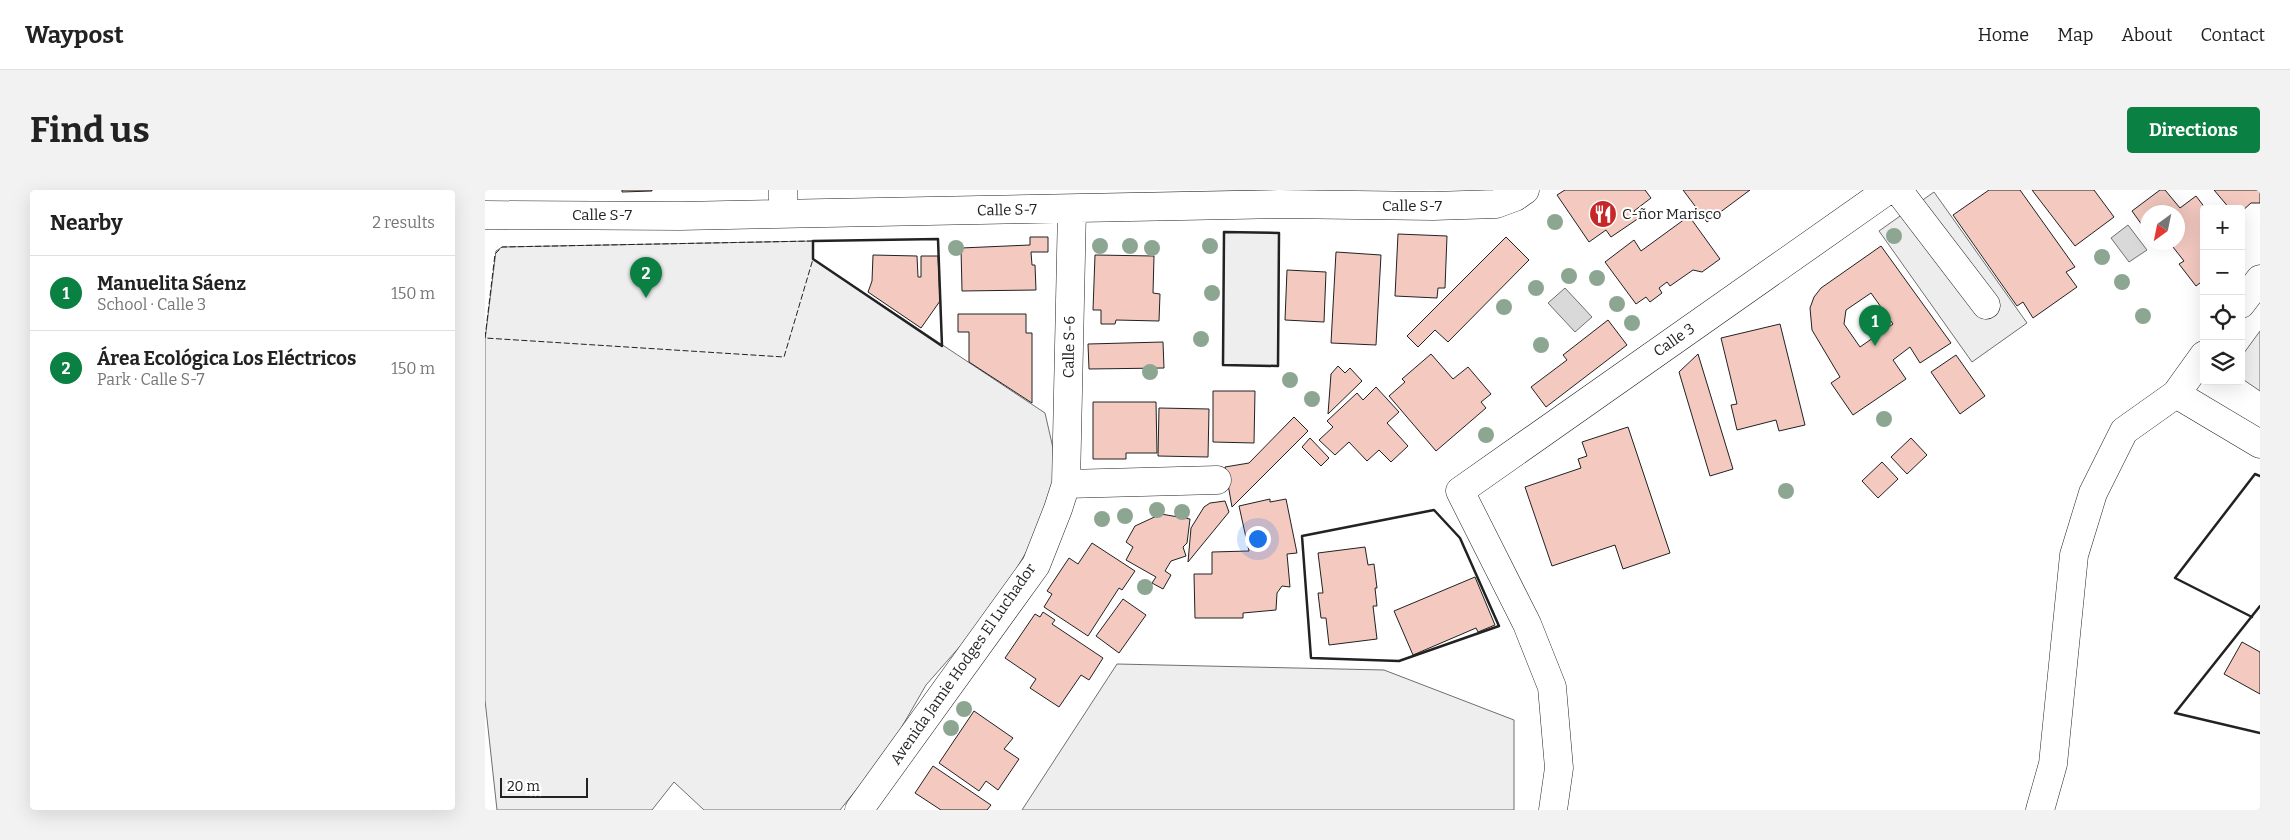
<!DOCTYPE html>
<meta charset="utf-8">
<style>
:root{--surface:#fff;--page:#f2f2f2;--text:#222;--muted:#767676;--line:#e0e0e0;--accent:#0b8043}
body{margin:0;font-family:Bitter,serif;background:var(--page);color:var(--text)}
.controls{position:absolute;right:15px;top:15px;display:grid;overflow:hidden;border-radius:5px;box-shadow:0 5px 20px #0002}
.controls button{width:45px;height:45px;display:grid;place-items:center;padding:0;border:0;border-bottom:1px solid var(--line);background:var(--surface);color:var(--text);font:25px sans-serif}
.compass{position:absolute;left:1655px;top:15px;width:45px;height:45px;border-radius:50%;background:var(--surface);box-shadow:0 5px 20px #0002;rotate:213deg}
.scale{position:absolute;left:15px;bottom:12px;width:88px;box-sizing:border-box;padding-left:5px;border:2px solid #222;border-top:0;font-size:14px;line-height:18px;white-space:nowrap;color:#222;-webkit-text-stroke:4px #fff;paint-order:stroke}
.you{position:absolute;left:772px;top:348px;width:18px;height:18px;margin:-12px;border:4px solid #fff;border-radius:50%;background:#1a73e8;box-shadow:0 0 0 8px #1a73e833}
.badge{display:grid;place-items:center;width:32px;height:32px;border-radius:50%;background:var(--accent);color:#fff;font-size:16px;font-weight:700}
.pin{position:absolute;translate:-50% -41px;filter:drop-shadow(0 1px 2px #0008)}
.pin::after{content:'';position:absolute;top:26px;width:18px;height:15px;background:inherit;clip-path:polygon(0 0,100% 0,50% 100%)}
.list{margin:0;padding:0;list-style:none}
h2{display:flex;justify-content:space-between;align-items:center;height:65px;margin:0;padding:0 20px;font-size:21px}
h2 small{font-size:16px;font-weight:400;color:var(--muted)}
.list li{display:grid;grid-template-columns:32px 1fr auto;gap:15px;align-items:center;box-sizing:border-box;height:75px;padding:0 20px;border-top:1px solid var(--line)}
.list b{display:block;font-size:19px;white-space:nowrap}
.list p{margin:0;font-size:16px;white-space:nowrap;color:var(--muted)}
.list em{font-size:16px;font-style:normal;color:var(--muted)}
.icon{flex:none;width:28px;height:28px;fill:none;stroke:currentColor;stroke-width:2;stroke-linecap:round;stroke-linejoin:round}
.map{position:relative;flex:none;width:1775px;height:620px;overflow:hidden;border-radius:5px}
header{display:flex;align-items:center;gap:30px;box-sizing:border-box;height:70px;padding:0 25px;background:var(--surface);border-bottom:1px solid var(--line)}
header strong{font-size:24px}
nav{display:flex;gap:28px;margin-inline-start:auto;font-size:18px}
.intro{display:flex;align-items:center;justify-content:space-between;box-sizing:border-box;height:120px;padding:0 30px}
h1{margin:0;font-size:35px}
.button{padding:12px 22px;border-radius:5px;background:var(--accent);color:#fff;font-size:18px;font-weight:700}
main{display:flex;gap:30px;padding:0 30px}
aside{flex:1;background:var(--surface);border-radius:5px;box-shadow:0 5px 20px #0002}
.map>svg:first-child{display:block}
.green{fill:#eee;stroke:#6f6f6f}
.parking{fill:#ededed;stroke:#6f6f6f}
.water{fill:#d9d9d9;stroke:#6f6f6f}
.building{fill:#f3c9c0;stroke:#222;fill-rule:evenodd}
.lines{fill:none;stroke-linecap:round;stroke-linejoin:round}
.minor-casing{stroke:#222;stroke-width:29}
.minor{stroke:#fff;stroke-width:28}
.fence{stroke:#222;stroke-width:1;stroke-dasharray:6 2.5;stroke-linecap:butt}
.wall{stroke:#222;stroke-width:2.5}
.tree{fill:#8da692}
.labels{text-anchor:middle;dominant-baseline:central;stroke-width:4;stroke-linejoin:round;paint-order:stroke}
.street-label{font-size:15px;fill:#222;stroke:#fff}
.poi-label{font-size:15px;fill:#222;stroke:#fff;text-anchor:start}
</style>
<header>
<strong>Waypost</strong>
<nav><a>Home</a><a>Map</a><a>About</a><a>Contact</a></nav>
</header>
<div class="intro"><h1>Find us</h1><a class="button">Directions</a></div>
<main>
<aside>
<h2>Nearby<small>2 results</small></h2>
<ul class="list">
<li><span class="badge">1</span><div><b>Manuelita Sáenz</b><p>School · Calle 3</p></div><em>150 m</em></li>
<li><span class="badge">2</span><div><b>Área Ecológica Los Eléctricos</b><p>Park · Calle S-7</p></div><em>150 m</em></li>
</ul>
</aside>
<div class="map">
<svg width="1775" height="620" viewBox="0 0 1775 620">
<rect width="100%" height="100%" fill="#fff"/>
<!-- green -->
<path class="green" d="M739 42 794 43 793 176 738 175Z
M328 51V69L560 223 568 258V295L546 354 507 420 441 495 404 559 355 620H219L189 592 167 620H12L0 510V150L11 61 17 57Z
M1775 141V201L1756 188V167Z
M632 474 899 480 1029 530V620H537Z"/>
<!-- parking -->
<path class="parking" d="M1449 2 1542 133 1487 172 1394 41Z"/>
<!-- water -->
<path class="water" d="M1643 35 1662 60 1644 72 1626 48Z
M1080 98 1107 127 1090 142 1063 113Z"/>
<!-- building -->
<path class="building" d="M137 0H167V1L137 2Z
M1080 0H1160L1166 8 1149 21 1154 28 1126 47 1121 40 1104 52 1072 5Z
M1198 0H1265L1222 32Z
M1504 0H1535L1590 77 1581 82 1592 97 1548 128 1538 112 1532 116 1468 25Z
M1547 0H1609L1629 27 1590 56Z
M1675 0H1680L1695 18 1711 6 1721 19H1719V90L1711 96 1694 74 1699 71 1684 52H1692V22H1662V42L1647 21Z
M1729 0H1775V13H1766L1756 22V19H1745Z
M1204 26 1235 69 1217 82 1208 80 1185 96 1182 92 1174 98 1177 103 1165 112 1161 107 1151 114 1120 72 1149 50 1156 61Z
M913 44 962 46 960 98H953L952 108 910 106Z
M545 47H563V62H546L547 75H550L551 100 477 101 476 58 545 55Z
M1021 47 1044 70 963 152 950 140 933 157 922 146Z
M1396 56 1466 153 1435 173 1425 157 1408 170 1421 189 1368 225 1346 193 1355 187 1327 140 1325 118 1329 107 1336 98ZM1386 103 1408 134 1375 157 1359 134 1361 120Z
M851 62 896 65 891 155 846 153Z
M388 65 432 66 433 87H436V66H453L455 111 436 138 383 102 387 91Z
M610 65 669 66 668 103 675 104 674 131 631 130 630 134H616V120H608Z
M802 80 841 82 839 132 800 130Z
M473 124H541V143H547V213L484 172V142H473Z
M1123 130 1142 155 1061 217 1046 197 1082 170 1078 165Z
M1295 134 1320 235 1294 241 1291 230 1252 240 1246 215 1252 214 1236 148Z
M678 152 679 178 604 179 603 154Z
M946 164 968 189 983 177 1006 204 996 212 1001 218 951 261 904 206 920 192 917 189Z
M1213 164 1248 279 1225 286 1194 182Z
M1471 165 1500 206 1475 224 1446 182Z
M853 176 860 183 865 178 877 191 843 224 846 184Z
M891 197 914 222 902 233 923 256 906 272 894 260 882 271 864 252 850 265 834 250 848 237 842 231 872 203 878 210Z
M728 201H770L769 253 728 252Z
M608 212H671L672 263H641V269H608Z
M674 218 724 219 723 267 673 266Z
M809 227 823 241 747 317 740 277 764 273Z
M1143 237 1185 363 1138 379 1130 355 1067 376 1040 297 1096 278 1093 269 1102 266 1097 252Z
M825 248 844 268 836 276 817 257Z
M1426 248 1442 265 1422 284 1406 267Z
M1397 272 1413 289 1393 308 1377 291Z
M785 309V312L801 309 812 363 802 364 805 397 797 396 792 403 791 420 758 423V428H710L709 384H727V362L764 361 754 316Z
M740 311 744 322 703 372 706 338 719 317 725 313Z
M676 324 705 329 702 353 698 357 701 366 686 371 680 381 686 385 678 399 667 393 671 387 641 370 648 357 641 352 650 336Z
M607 353 650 381 637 400 634 398 603 446 559 417 567 404 562 401 584 368 593 374Z
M880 357 883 375 889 374 892 398H890L892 416H888L892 449 844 455 841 428H836L833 403H838L833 363Z
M990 387 1010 435 993 442 991 438 928 465 909 421Z
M638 409 661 425 634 463 611 446Z
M558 422 570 430 567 434 618 468 604 490 596 485 574 517 545 498 551 489 520 468 550 424 555 427Z
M1757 452 1775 462V504L1739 484Z
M489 521 528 548 519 559 534 569 513 600 501 591 494 601 454 573Z
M448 576 506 615 502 620H456L430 603Z"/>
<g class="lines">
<!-- minor casing -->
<g class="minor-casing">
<path id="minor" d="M1413 0 1501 115
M298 24V0
M0 25 195 26 794 14 948 16 1011 14 1030 7 1040 0
M1756 114 1775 89
M1719 165 1691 204 1775 254
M581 294 732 290
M374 620 551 375 573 319 581 294 587 19
M1068 620 1074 578 1067 497 1042 434 975 301 1403 0
M1555 620 1568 574 1589 365 1608 303 1639 241 1691 204"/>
</g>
<!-- minor -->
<use href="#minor" class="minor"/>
<!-- fence -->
<path class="fence" d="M328 51 17 57 10 64 0 148 299 167 328 69"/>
<!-- wall -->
<path class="wall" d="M739 42 794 43 793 176 738 175Z
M453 49 457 156 328 69V51Z
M949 320 975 348 1014 436 914 471 826 468 817 346Z
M1775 416 1690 523 1775 543
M1767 427 1690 388 1770 284 1775 286"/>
</g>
<!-- trees -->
<g class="tree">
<circle cx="1070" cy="32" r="8"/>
<circle cx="1409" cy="46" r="8"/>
<circle cx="615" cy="56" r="8"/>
<circle cx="645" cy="56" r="8"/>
<circle cx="725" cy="56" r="8"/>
<circle cx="471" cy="58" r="8"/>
<circle cx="667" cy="58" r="8"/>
<circle cx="1617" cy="67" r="8"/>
<circle cx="1084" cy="86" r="8"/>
<circle cx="1112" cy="88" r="8"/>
<circle cx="1637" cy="92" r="8"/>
<circle cx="1051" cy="98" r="8"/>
<circle cx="727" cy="103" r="8"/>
<circle cx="1132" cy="114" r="8"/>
<circle cx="1019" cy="117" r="8"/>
<circle cx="1658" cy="126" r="8"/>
<circle cx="1147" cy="133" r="8"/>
<circle cx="716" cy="149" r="8"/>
<circle cx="1056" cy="155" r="8"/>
<circle cx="665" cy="182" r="8"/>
<circle cx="805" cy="190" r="8"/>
<circle cx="827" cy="209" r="8"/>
<circle cx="1399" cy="229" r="8"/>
<circle cx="1001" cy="245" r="8"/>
<circle cx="1301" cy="301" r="8"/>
<circle cx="672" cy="320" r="8"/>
<circle cx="697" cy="322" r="8"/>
<circle cx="640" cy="326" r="8"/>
<circle cx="617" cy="329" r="8"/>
<circle cx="660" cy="397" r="8"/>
<circle cx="479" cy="519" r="8"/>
<circle cx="466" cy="538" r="8"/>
</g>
<!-- icons -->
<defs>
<g id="restaurant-disc" transform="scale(1.4375)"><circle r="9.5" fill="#c62828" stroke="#fff"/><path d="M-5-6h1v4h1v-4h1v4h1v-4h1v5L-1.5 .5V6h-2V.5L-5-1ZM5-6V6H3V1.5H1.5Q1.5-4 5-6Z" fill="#fff"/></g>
</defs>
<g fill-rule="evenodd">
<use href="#restaurant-disc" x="1118" y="24"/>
</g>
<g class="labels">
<!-- street labels -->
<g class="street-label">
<text x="927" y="16">Calle S-7</text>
<text transform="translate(522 20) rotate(-1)">Calle S-7</text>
<text x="117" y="25">Calle S-7</text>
<text transform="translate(1189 150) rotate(-35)">Calle 3</text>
<text transform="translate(584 157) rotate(-89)">Calle S-6</text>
<text transform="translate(478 474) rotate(-55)">Avenida Jamie Hodges El Luchador</text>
</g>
<!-- poi labels -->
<g class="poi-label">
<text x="1137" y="24">C-ñor Marisco</text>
</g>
</g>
</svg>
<div class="controls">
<button>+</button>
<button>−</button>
<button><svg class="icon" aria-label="locate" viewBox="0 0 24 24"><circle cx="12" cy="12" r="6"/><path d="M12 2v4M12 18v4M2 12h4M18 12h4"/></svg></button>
<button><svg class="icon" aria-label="layers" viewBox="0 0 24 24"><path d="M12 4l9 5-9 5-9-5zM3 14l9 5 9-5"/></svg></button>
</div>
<svg class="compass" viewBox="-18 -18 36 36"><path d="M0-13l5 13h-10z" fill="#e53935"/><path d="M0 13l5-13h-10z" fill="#767676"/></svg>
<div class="scale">20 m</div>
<div class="you"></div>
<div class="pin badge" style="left:1390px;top:156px">1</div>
<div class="pin badge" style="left:161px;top:108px">2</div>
</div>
</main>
